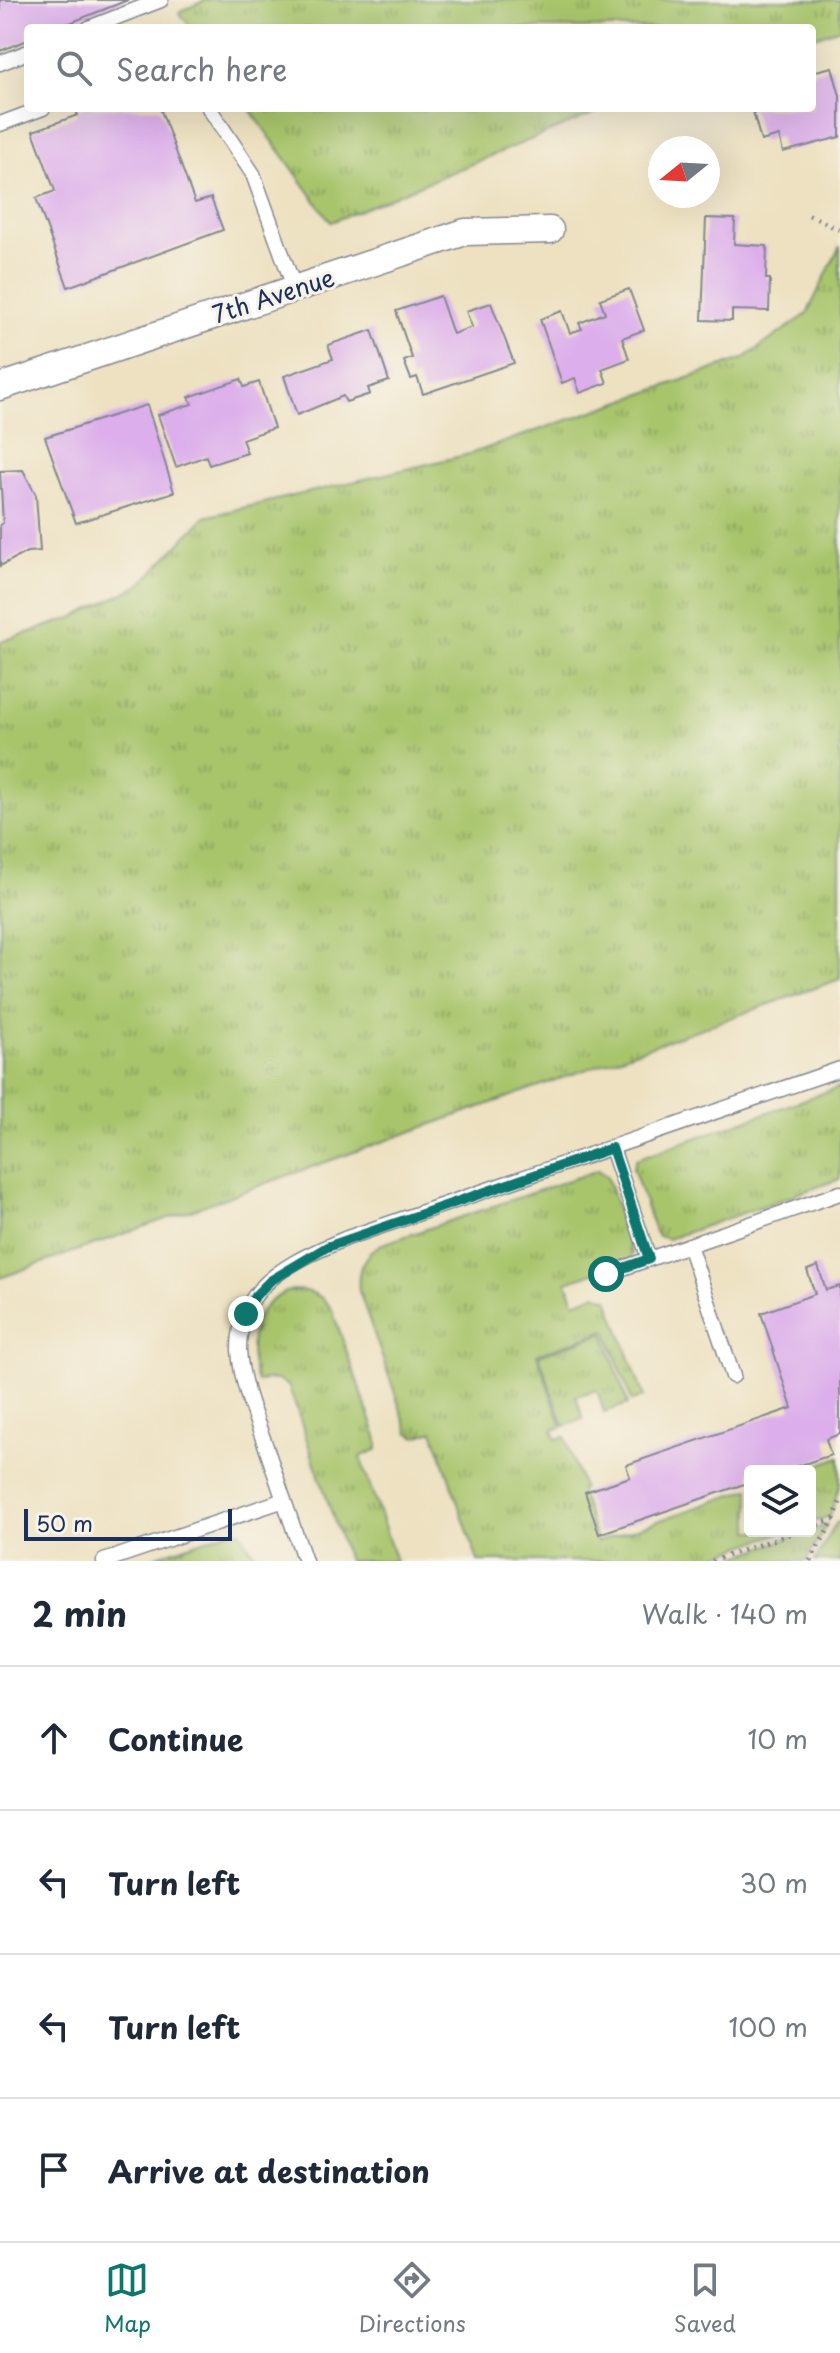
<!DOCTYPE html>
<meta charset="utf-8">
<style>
:root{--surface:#fff;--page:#f2f2f3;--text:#1f2937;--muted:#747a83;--line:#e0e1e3;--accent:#0f766e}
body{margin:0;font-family:"Playpen Sans",sans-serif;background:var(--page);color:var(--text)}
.controls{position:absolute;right:24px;bottom:24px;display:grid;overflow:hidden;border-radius:8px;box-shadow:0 8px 32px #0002}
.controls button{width:72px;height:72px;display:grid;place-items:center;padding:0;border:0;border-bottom:2px solid var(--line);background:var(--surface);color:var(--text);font:40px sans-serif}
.compass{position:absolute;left:648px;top:136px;width:72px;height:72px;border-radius:50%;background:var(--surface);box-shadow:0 8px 32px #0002;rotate:252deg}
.scale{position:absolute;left:24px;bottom:20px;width:208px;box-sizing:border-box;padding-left:8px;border:4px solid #1b2f5e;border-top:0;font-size:22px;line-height:28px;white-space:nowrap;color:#1b2f5e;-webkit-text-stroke:6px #f7f3e8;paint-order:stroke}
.stop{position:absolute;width:24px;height:24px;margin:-18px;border:6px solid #0f766e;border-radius:50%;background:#fff}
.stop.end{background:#0f766e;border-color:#fff;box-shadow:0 2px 8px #0008}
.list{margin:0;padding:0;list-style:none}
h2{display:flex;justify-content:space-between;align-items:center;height:104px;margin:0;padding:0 32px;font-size:34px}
h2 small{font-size:26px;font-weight:400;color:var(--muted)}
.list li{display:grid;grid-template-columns:52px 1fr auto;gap:24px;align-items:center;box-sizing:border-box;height:144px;padding:0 32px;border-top:2px solid var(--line)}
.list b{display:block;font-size:30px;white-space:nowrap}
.list em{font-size:26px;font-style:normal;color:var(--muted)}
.icon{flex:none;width:44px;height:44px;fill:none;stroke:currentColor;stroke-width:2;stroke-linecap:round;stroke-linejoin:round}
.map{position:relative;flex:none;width:840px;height:1561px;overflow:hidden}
.search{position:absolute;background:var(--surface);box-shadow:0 8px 32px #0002;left:24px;right:24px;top:24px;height:88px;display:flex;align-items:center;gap:20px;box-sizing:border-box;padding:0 28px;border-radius:8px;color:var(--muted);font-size:30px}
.sheet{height:680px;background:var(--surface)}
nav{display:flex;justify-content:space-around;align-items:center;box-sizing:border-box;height:112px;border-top:2px solid var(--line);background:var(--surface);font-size:22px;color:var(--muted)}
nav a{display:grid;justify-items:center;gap:4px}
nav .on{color:var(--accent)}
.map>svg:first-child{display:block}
.grass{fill:url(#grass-tufts);stroke:#627a65;stroke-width:2}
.building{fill:#dcaeeb}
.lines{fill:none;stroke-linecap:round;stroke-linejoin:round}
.lane-casing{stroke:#848890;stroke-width:17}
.street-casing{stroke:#848890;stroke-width:29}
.path{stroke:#848890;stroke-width:5;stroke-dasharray:2 6;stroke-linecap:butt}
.lane{stroke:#fff;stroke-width:14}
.street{stroke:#fff;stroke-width:26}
.route{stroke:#0f766e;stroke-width:10}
.labels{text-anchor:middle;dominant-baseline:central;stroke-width:6;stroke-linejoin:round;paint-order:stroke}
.street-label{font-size:24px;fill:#1b2f5e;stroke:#f7f3e8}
</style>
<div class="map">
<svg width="840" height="1561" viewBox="0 0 840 1561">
<defs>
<pattern id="grass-tufts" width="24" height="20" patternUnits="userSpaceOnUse" patternTransform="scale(2)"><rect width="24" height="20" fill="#a8c56c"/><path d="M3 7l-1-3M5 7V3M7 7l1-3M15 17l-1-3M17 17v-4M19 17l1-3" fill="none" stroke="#88a05c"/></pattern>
</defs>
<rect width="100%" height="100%" fill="#f7f3e8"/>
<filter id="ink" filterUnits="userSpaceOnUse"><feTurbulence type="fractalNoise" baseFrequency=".0125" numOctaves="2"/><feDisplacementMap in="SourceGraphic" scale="16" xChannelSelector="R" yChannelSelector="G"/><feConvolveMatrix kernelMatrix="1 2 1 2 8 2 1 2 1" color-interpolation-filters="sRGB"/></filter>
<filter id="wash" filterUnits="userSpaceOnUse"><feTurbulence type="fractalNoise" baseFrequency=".006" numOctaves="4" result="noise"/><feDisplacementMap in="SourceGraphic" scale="32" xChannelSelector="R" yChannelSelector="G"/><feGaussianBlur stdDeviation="1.8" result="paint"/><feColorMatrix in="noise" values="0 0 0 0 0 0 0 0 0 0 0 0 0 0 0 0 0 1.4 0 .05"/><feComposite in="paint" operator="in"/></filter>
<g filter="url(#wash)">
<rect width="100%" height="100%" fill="#ede1c1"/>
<!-- grass -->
<path class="grass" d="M206 0H840V28L812 38V28H191L179 12Z
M249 108H607L331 222Z
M840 246V979L0 1278V642L75 617 140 585 205 517 470 454 743 359 807 314Z
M840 1087V1179L668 1239 658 1236 655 1232 633 1168 636 1159Z
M598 1170 607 1177 610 1186 632 1254 630 1259 622 1263 567 1282 574 1302 596 1294 608 1299 644 1397 632 1401 606 1330 537 1354 562 1427 553 1430 556 1439 565 1437 583 1488 580 1490 597 1542 750 1489V1531H786L700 1561H478L433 1431 417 1437 409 1433 359 1291C357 1270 362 1256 380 1245Z
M292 1290C310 1290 322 1294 332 1310L378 1440V1449L360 1457 396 1561H348L289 1387C279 1378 270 1378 257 1382 245 1344 249 1304 292 1290Z
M604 1333 628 1404 604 1412 597 1390 576 1396 583 1419 564 1426 539 1355Z
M840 1457V1484L830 1516 810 1523V1471H801Z
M840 1521V1561H815L836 1523Z
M827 1525 806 1561H723Z
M233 1530 241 1532 250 1548 257 1555H283L291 1561H142Z"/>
<g id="blocks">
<!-- building -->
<path class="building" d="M0 0H128L57 28H28V40L0 51Z
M832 67 840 96V137L783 152 779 136 761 141 752 108H812V72Z
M85 108H160L195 203 211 198 223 230 68 287 36 198 55 191 33 131 78 115 76 111Z
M706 218 735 219 734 244 767 246 766 279H770L769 311 732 310V321L702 320Z
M629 289 644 330 622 338 629 359 602 369 607 383 580 393 575 378 562 383 540 319 562 311 570 333 582 329 579 323 605 313 600 299Z
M440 296 453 334 472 327 466 311 491 303 514 363 423 394 417 377 411 379 404 361 412 358 396 311Z
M372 330 389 381 368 388 370 394 346 402 343 396 297 415 284 376 333 359 328 345Z
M241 379 244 387 259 382 274 428 242 439 247 453 209 465 206 456 176 467 158 415 192 404 189 397Z
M147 405 174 492 76 523 45 437Z
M23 470 36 495 40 551 27 552 0 566V525L3 523 0 471Z
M818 1266 826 1290 840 1286V1434L826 1439 831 1455 783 1471H750V1482L599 1534 585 1492 630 1477 626 1465 792 1408 761 1313 815 1294 807 1270Z"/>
</g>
</g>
<g filter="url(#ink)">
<use href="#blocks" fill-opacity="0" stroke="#848890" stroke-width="2"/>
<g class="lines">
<!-- lane casing -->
<g class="lane-casing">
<path id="lane" d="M89 28 161 0
M0 63 28 52
M209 108 253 174 294 287
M0 124 43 108
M612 1148 649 1259 840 1193
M689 1245 733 1376
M606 1274 649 1259
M104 1561 284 1500
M305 1561C291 1522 278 1483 265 1444 254 1414 241 1382 239 1350 239 1332 244 1312 254 1297 274 1268 316 1251 347 1238L840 1069"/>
</g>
<!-- street casing -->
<g class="street-casing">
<path id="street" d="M0 387 465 232 550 230"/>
</g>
<!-- path -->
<path class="path" d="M809 215 840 230
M810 1527 840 1517
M712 1561 799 1531
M810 1561 834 1519 840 1502"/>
<!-- lane -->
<use href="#lane" class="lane"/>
<!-- street -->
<use href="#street" class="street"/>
</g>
</g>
<g class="lines" filter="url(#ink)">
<!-- route -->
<path class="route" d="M246 1314 255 1296 270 1281 327 1247 612 1148 649 1259 606 1274"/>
</g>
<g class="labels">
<!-- street labels -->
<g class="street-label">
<text transform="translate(273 295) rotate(-18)">7th Avenue</text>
</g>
</g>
</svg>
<div class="controls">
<button><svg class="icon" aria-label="layers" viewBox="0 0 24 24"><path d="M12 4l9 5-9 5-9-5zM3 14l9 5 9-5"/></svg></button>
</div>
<svg class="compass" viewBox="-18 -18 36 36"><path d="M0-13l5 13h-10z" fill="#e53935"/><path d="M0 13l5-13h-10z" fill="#747a83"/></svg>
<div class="scale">50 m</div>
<div class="stop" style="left:606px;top:1274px"></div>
<div class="stop end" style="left:246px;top:1314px"></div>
<div class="search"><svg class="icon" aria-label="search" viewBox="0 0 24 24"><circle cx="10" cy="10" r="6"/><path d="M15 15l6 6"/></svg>Search here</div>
</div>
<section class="sheet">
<h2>2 min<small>Walk · 140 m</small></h2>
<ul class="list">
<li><svg class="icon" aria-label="ahead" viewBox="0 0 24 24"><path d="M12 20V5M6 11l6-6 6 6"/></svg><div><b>Continue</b></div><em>10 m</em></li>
<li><svg class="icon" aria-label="left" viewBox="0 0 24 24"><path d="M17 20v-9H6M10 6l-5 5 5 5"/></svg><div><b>Turn left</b></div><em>30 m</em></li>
<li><svg class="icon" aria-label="left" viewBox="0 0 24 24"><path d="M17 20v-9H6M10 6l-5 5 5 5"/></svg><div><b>Turn left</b></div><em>100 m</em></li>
<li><svg class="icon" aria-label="arrive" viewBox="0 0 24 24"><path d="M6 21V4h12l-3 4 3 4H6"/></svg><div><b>Arrive at destination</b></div></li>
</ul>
</section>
<nav>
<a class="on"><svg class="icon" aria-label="map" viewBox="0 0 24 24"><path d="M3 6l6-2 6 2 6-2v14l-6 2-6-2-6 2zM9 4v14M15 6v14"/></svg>Map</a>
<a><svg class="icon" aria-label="directions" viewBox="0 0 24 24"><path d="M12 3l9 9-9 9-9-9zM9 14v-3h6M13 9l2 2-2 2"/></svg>Directions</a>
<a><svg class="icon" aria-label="saved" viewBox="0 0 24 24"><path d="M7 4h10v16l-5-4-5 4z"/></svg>Saved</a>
</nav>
